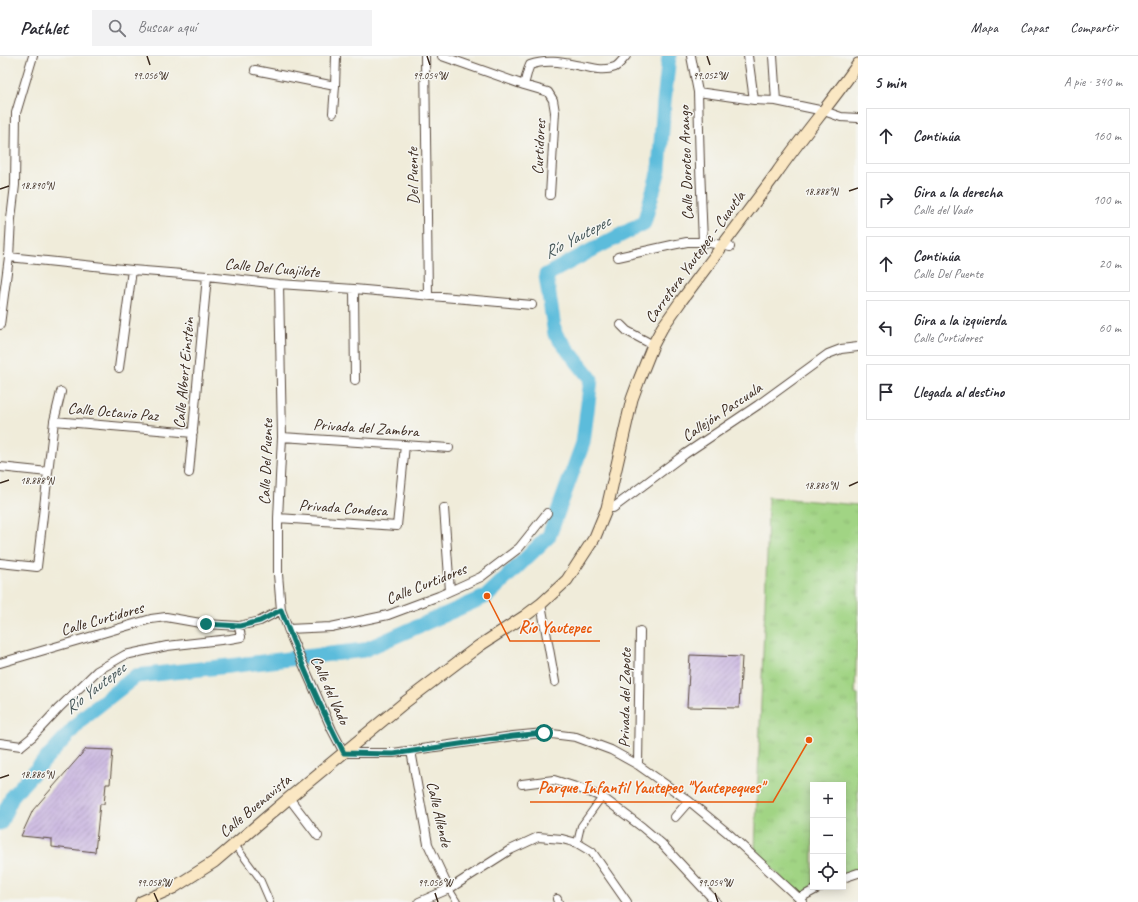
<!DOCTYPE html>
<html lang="es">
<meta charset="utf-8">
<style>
:root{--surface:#fff;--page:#f2f2f3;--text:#2b2b33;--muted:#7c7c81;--line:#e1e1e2}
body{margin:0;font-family:Caveat,sans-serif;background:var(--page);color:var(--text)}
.controls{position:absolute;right:12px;bottom:12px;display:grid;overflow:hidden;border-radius:0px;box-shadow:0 2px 10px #0003}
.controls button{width:36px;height:36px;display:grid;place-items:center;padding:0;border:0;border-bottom:1px solid var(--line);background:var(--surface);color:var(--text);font:20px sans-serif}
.stop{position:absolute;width:12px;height:12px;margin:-9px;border:3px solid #0f766e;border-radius:50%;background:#fff}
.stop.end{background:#0f766e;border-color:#fff;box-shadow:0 1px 4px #0008}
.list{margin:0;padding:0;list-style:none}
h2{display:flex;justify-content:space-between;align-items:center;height:52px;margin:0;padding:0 16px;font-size:17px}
h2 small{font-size:13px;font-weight:400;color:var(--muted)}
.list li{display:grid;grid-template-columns:26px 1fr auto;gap:12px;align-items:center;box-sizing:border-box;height:56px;margin:0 8px 8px;padding:0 8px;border:1px solid var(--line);border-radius:0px}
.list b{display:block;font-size:15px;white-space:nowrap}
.list p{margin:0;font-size:13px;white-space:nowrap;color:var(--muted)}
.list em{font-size:13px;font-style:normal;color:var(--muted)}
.icon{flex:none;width:22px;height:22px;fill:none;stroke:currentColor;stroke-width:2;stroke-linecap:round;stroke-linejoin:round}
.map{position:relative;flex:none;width:858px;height:846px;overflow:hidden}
header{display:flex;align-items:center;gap:24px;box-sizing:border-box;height:56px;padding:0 20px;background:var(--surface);border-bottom:1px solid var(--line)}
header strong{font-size:19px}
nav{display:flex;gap:22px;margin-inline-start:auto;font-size:14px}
.search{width:280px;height:36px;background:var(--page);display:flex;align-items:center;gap:10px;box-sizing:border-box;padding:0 14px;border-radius:0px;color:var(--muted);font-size:15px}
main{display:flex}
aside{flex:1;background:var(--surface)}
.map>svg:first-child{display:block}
.park{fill:url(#park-tufts);stroke:#6e7f51}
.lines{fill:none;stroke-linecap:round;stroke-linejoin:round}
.river{stroke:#5cbcdb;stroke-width:15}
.building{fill:url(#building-hatch)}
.pedestrian-casing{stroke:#56473a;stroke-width:8}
.minor-casing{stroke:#56473a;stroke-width:10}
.secondary-casing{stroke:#56473a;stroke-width:13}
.pedestrian{stroke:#fff;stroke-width:6}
.minor{stroke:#fff;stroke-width:8}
.secondary{stroke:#fae7c3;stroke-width:11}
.route{stroke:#0f766e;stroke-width:5}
.ticks{fill:none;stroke:#3b2a1e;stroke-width:1.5}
.labels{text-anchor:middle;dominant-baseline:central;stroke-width:3;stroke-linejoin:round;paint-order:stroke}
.street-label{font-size:16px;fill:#3b2a1e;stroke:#f6f6f2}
.water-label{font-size:17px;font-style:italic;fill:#455657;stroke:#f6f6f2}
.ticks-label{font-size:10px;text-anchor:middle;fill:#3b2a1e;stroke:#f6f6f2;stroke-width:3;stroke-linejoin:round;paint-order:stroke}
.leader{fill:none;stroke:#e8590c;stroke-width:1.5}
.callout-dot{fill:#e8590c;stroke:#f6f6f2;stroke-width:1.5}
.callout-label{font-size:17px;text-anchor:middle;font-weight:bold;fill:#e8590c;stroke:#f6f6f2;stroke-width:3;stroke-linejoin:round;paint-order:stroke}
</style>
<header>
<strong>Pathlet</strong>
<div class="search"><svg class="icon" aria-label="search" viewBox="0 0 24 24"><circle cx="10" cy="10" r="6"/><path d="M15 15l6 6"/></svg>Buscar aquí</div>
<nav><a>Mapa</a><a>Capas</a><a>Compartir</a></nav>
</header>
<main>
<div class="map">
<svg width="858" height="846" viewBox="0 0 858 846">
<defs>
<pattern id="park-tufts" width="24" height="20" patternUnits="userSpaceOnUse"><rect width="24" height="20" fill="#a1d484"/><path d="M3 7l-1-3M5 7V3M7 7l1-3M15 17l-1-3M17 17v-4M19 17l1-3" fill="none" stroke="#8cb672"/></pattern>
<pattern id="building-hatch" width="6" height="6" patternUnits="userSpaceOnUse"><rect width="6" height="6" fill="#c9b5e0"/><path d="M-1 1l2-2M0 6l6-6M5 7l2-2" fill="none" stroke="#a493b5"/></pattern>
</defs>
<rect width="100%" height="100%" fill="#f6f6f2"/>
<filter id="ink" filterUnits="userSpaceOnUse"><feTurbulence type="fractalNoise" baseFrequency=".025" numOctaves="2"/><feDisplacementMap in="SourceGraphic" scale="8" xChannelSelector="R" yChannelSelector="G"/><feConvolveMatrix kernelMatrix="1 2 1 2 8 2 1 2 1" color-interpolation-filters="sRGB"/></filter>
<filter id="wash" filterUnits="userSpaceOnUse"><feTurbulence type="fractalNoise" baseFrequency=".012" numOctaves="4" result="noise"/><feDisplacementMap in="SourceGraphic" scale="16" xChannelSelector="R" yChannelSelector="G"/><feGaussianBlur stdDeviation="0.9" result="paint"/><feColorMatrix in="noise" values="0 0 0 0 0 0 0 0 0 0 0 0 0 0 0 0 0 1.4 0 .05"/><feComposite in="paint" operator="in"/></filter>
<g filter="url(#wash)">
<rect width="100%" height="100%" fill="#f0ecda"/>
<!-- park -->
<path class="park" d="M768 441 858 449V558L855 638 858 639V817L843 822V729H813V831L800 842 755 793 767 499Z"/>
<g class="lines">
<!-- river -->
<path class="river" d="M0 767 13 739 85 660 136 620 229 610 364 594 487 540 549 480 583 387 591 323 555 278 546 219 590 195 644 167 659 114 664 46 669 0"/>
</g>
<g id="blocks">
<!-- building -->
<path class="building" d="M690 599 742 601 739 652 687 651Z
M86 693 113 694 110 728H106L104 748H100L95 796 52 791V783L21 780 33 754Z"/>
</g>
</g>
<g filter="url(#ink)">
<use href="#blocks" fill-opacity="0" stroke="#56473a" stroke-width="1"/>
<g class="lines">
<!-- pedestrian casing -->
<g class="pedestrian-casing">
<path id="pedestrian" d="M577 787 581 770 602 741
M235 789 260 823 270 846
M449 833 457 846"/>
</g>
<!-- minor casing -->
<g class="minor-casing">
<path id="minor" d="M425 0 428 240
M442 0 524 29 548 36 553 44 555 56 550 139
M691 0 698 36 700 111 703 186 722 189 730 191
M748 0 754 44
M773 0 776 45
M255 14 335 30
M524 29 528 14 530 9C549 2 568 8 587 11 596 13 605 15 615 11 619 9 623 3 626 0
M698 36 754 44 776 45 824 55 841 61 858 62
M333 57 335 30 336 0
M9 201 132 214 207 220 279 228 354 233 532 249
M618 201 672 189 687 186H703
M279 228 282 381 278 462V518L281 554 292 583 332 674 344 697H393L513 680 544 677 576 681 611 694 638 709 689 745 729 778 803 846
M354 233 355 324
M0 269 9 201 11 163 15 129 16 57 33 0
M621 269 627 275 653 289
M119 312 132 214
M54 365 193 377
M282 381 449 392
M0 411 48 416
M189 417 207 220
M444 452 450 535
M607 452H613L685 398 758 349 828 298 841 293 858 291
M278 462 397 470 405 389
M0 507 37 511 54 365 61 336
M541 548 555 626
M288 573 331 571 388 559 439 540 481 521 519 492 547 457
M0 607 151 563 166 561 206 568 239 570 260 565 281 554
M0 687 21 690 32 681 59 652 97 615 125 599 167 590 230 583 241 581 239 570
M411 695 428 788 449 833
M638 709 640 575
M522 728 554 724 576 731 602 741 642 771 661 787 716 846
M289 742 318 780
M675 761 689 745
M843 822 858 817
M800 842 820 831
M557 843 558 846
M419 846 449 833 510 794 538 781 562 783 577 787 592 796 627 846"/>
</g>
<!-- secondary casing -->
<g class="secondary-casing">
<path id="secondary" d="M141 846 173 832 214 806 289 742 404 647 479 590 525 560 541 548 567 524 595 481 607 452 632 343 639 324 653 289 662 272 681 245 776 118C802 80 832 46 858 8"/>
</g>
<!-- pedestrian -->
<use href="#pedestrian" class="pedestrian"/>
<!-- minor -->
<use href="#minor" class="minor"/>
<!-- secondary -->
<use href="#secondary" class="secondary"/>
</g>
</g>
<g class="lines" filter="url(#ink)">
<!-- route -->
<path class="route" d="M206 568 240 570 260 565 281 554C299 602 320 651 344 697L393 698 513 680 544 677"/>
</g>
<!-- ticks -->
<path class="ticks" d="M147 0 150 9M427 0 430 9M707 0 710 9M0 133 9 130M849 135 858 132M0 427 9 424M849 430 858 426M0 722 9 719M154 837 158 846M435 837 438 846M715 837 718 846"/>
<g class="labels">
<!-- street labels -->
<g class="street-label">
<text transform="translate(539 91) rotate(-87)">Curtidores</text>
<text transform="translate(686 107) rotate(-92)">Calle Doroteo Arango</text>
<text transform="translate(413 120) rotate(-91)">Del Puente</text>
<text transform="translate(695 201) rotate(-54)">Carretera Yautepec - Cuautla</text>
<text transform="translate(272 212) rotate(5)">Calle Del Cuajilote</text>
<text transform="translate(184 317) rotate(-85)">Calle Albert Einstein</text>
<text transform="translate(113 356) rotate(5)">Calle Octavio Paz</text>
<text transform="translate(722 356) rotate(-34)">Callejón Pascuala</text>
<text transform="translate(366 372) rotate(4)">Privada del Zambra</text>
<text transform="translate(266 406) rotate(-88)">Calle Del Puente</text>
<text transform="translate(343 452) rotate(4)">Privada Condesa</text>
<text transform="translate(426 528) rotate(-22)">Calle Curtidores</text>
<text transform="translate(102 563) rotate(-16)">Calle Curtidores</text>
<text transform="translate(330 634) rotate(66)">Calle del Vado</text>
<text transform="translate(625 642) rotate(-89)">Privada del Zapote</text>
<text transform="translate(255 750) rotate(-40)">Calle Buenavista</text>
<text transform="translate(439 758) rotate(77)">Calle Allende</text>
</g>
<!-- water labels -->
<g class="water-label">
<text transform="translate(577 181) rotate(-28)">Río Yautepec</text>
<text transform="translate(95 632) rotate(-38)">Río Yautepec</text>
</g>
</g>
<g class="ticks-label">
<text x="710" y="23">99.052°W</text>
<text x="150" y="23">99.056°W</text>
<text x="430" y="23">99.054°W</text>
<text x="37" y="133">18.890°N</text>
<text x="821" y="139">18.888°N</text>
<text x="37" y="428">18.888°N</text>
<text x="821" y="433">18.886°N</text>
<text x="37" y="722">18.886°N</text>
<text x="154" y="830">99.058°W</text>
<text x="435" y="830">99.056°W</text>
<text x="715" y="830">99.054°W</text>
</g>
<!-- callouts -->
<path class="leader" d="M487 540L510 585H600M809 684L773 746H530"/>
<g class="callout-dot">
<circle cx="487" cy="540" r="4"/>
<circle cx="809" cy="684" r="4"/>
</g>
<g class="callout-label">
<text x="555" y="577">Río Yautepec</text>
<text x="651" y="737">Parque Infantil Yautepec "Yautepeques"</text>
</g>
</svg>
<div class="controls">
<button>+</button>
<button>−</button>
<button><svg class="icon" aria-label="locate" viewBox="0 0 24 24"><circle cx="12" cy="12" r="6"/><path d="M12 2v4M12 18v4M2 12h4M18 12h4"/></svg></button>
</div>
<div class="stop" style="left:544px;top:677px"></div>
<div class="stop end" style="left:206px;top:568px"></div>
</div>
<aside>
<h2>5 min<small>A pie · 340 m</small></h2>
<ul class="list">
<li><svg class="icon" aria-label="ahead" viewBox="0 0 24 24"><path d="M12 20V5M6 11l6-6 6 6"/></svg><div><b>Continúa</b></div><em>160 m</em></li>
<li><svg class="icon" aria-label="right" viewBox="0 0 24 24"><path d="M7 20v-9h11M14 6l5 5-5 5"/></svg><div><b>Gira a la derecha</b><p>Calle del Vado</p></div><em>100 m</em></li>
<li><svg class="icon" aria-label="ahead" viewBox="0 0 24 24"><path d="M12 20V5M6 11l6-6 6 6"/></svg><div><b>Continúa</b><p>Calle Del Puente</p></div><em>20 m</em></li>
<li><svg class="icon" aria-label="left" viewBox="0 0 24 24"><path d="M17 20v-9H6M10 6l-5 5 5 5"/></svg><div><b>Gira a la izquierda</b><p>Calle Curtidores</p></div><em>60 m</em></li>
<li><svg class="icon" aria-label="arrive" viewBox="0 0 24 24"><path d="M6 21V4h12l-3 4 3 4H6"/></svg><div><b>Llegada al destino</b></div></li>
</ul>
</aside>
</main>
